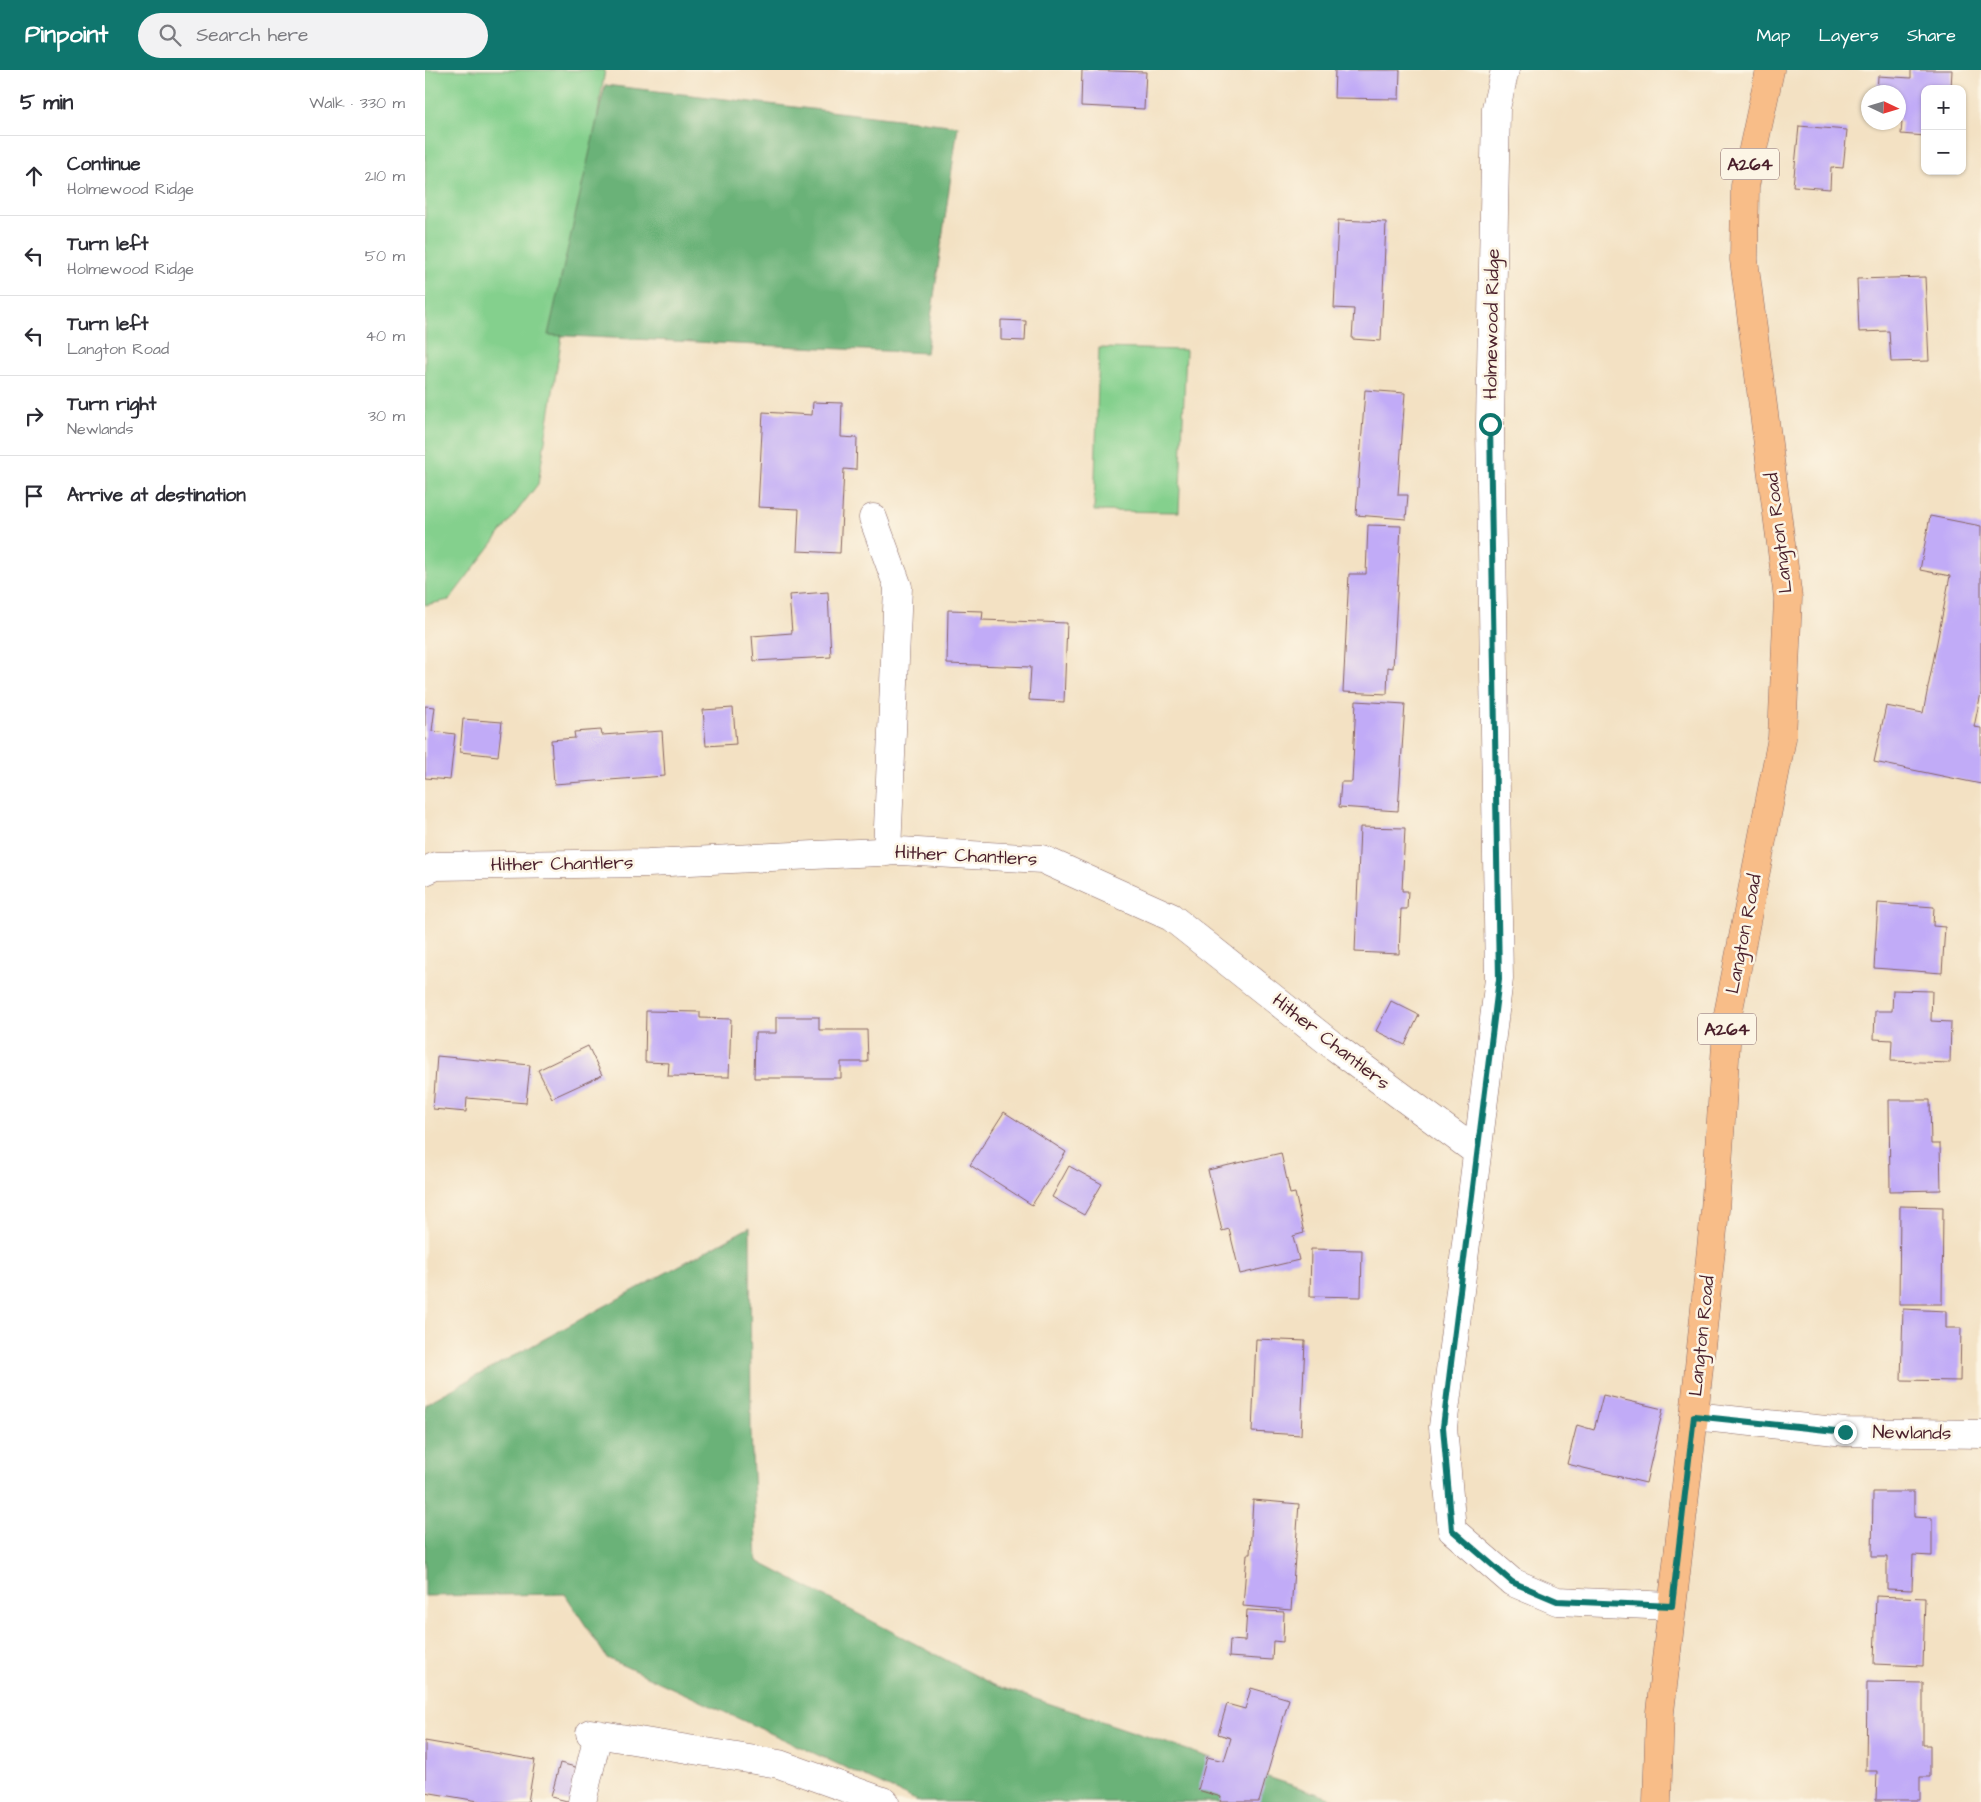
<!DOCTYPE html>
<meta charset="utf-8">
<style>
:root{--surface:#fff;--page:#f2f2f3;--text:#2b2b33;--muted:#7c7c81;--line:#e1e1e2;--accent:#0f766e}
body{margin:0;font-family:"Architects Daughter",sans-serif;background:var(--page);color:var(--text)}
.controls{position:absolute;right:15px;top:15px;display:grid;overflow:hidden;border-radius:10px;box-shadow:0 1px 4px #0004}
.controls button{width:45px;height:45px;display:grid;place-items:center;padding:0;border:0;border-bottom:1px solid var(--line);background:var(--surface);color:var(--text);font:25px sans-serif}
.compass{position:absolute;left:1436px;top:15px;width:45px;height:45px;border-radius:50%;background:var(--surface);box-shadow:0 1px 4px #0004;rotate:94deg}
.stop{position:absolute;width:15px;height:15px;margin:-11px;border:4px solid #0f766e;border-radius:50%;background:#fff}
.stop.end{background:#0f766e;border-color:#fff;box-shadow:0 1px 5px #0008}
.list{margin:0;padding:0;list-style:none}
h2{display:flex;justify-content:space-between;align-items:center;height:65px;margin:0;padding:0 20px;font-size:21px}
h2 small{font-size:16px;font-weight:400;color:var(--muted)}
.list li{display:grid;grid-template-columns:32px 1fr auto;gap:15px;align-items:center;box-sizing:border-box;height:80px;padding:0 20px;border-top:1px solid var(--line)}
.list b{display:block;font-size:19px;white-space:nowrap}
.list p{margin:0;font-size:16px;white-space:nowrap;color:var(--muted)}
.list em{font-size:16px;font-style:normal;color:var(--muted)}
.icon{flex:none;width:28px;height:28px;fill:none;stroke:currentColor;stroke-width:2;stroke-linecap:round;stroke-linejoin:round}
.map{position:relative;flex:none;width:1556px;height:1732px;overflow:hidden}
header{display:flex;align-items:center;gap:30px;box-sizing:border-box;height:70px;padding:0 25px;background:var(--accent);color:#fff}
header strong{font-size:24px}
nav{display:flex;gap:28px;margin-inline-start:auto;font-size:18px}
.search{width:350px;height:45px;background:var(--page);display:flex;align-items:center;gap:12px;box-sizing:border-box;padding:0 18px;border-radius:28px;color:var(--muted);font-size:19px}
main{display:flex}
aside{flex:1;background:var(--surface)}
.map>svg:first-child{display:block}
.green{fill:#84d08d;stroke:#67785c}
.forest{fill:#6bb278;stroke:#5a6852}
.building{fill:#c1abf7}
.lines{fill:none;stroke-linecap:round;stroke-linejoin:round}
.minor-casing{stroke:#856360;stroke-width:29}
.major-casing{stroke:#856360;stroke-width:29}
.minor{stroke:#fff;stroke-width:28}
.major{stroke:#f8bd88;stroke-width:28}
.route{stroke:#0f766e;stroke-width:6}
.labels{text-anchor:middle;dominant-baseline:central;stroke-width:5;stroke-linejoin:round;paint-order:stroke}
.shield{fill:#fcf5e5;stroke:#7f5f63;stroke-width:1}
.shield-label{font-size:18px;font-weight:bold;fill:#4a1f2b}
.street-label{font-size:19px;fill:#4a1f2b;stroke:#fcf5e5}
</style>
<header>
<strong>Pinpoint</strong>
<div class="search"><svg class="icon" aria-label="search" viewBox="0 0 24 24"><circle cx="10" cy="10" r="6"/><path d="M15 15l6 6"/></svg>Search here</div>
<nav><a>Map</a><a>Layers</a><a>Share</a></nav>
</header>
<main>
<aside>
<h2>5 min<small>Walk · 330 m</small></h2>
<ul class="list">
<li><svg class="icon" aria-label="ahead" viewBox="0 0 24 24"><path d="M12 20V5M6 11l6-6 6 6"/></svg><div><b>Continue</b><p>Holmewood Ridge</p></div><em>210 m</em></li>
<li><svg class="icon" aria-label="left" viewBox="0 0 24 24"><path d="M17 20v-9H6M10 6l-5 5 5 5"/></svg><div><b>Turn left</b><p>Holmewood Ridge</p></div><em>50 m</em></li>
<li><svg class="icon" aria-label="left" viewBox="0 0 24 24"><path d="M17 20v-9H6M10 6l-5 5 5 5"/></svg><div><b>Turn left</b><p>Langton Road</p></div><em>40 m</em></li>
<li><svg class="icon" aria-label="right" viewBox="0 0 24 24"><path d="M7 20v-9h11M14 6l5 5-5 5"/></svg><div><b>Turn right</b><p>Newlands</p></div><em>30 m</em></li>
<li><svg class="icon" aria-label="arrive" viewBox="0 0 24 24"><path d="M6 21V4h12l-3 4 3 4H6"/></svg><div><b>Arrive at destination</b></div></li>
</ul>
</aside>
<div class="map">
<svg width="1556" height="1732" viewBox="0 0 1556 1732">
<rect width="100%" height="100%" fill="#fcf5e5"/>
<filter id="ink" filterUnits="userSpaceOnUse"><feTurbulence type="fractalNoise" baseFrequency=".02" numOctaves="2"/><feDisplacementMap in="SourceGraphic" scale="10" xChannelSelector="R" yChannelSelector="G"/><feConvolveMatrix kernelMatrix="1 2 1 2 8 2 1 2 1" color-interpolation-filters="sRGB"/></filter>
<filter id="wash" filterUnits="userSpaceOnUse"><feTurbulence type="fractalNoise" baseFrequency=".0096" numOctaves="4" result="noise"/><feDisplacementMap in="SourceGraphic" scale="20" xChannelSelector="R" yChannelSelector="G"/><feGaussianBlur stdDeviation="1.12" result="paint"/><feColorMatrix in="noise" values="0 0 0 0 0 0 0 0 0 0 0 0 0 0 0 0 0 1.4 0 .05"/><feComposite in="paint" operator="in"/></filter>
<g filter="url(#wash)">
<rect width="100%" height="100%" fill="#f3e1c3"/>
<!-- green -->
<path class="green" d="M0 0H180L113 414 24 530 0 535Z
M674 278 761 280 754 442 669 441Z"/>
<!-- forest -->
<path class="forest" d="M180 15 533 56 501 283 123 265Z
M325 1157 326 1362 332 1491 569 1615 917 1732H495L182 1588 140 1524 0 1526V1334Z"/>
<g id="blocks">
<!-- building -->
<path class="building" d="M657 0 721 2 719 39 656 36Z
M910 0H975L974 29 909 28Z
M1486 0H1527L1526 19H1500V66L1476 64 1477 52 1474 51V22H1452L1453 6 1486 8Z
M1374 56 1422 60 1418 98 1406 97 1405 119 1368 116Z
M913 150 961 152 956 271 927 269 929 239 909 238Z
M1500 207 1504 291 1466 292 1464 261 1434 262 1432 209Z
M576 250 601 251 600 271 576 270Z
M940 320 980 323 973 425H983L981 449 931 445Z
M388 332 417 333 416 367 432 368 431 400 419 399 415 483 372 481 374 439 333 437 338 342 387 345Z
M1505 446 1556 456V623L1549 657 1556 658V714L1449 692 1461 636 1498 643 1525 506 1495 500Z
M943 455 976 456 968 598 963 597 962 624 918 622 924 504H941Z
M403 522 406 587 329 591 327 566 367 563 364 525Z
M523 540 558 541 557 550 642 553 639 632 604 630 606 597 522 594Z
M931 631 980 634 973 741 914 737 916 712H927Z
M0 636 10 637 7 661 30 664 25 710 0 708Z
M308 638 311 674 281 676 278 640Z
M38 649 77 652 73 686 35 682Z
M176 660 177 665 237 661 240 706 129 714 126 670 150 668 149 662Z
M935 757 980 758 977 821H983L982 839H976L974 884 930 882Z
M1453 833 1509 837 1508 856 1520 857 1517 903 1449 898Z
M1468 920 1507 921 1506 951 1526 952 1525 993 1466 991 1467 970 1449 969 1450 941H1467Z
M966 931 994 945 980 975 951 961Z
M221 941 275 942V948L306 949 304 1007 243 1006 244 993 220 992Z
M351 947H394V960H442L443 992H416V1008H329L330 963H351Z
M163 976 177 1005 127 1028 113 1000Z
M12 986 105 995 101 1033 42 1028 41 1042 8 1039Z
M1464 1030H1505L1506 1074H1515L1516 1120 1465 1121Z
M579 1042 641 1082 607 1135 545 1095Z
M856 1083 865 1124 870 1123 879 1163 868 1166 874 1190 815 1204 804 1159 797 1161 783 1100Z
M644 1096 677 1114 659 1145 627 1127Z
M1475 1136 1518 1137 1517 1234H1474Z
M886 1179 937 1180 936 1227 885 1226Z
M1478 1239 1521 1241V1258H1536L1535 1311 1476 1310Z
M831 1269 880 1271 876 1365 827 1362Z
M1178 1325 1238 1339 1221 1413 1142 1394 1152 1355 1169 1360Z
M1448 1422H1489V1447L1507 1448V1486L1488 1485 1487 1520 1462 1519V1487H1447Z
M828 1430 874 1434 866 1540 818 1536 822 1484H825Z
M1451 1526 1500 1528 1498 1596 1449 1594Z
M822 1540 859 1542 858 1572 848 1571 847 1590 804 1587 805 1570 820 1571Z
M1442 1612 1498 1613V1675H1505V1707H1495V1730H1451L1452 1701H1441Z
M826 1618 864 1629 834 1732H795L796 1727 773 1720 782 1687 799 1691 806 1668 793 1664 802 1634 820 1639Z
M0 1671 110 1690 103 1732H59L0 1722Z
M135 1693 154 1698 146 1732 126 1727Z"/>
</g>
</g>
<g filter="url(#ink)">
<use href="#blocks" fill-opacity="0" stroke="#856360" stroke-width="1"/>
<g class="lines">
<!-- minor casing -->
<g class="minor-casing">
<path id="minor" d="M1080 0 1071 38 1065 354 1074 909 1018 1357 1027 1460 1087 1512 1132 1531 1247 1536
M448 448 473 517 462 782
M0 801 11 796 223 793 475 781 617 789 746 847 910 977 1052 1082
M1269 1346 1420 1362 1556 1364
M165 1663 354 1694 460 1732
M157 1732 173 1664"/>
</g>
<!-- major casing -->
<g class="major-casing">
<path id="major" d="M1232 1732 1235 1642 1269 1346 1290 1140 1303 944 1357 668 1363 528 1319 190 1320 116 1345 0"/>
</g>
<!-- minor -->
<use href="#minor" class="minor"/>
<!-- major -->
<use href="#major" class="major"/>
</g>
</g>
<g class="lines" filter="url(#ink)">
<!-- route -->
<path class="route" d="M1065 354 1074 909 1018 1357 1027 1460 1087 1512 1132 1531 1247 1536 1269 1346 1420 1362"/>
</g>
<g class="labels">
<!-- shield labels -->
<g class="shield">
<rect x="1296" y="78.5" width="58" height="31" rx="4"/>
<rect x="1273" y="943.5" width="58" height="31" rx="4"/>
</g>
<g class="shield-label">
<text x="1325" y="94">A264</text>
<text x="1302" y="959">A264</text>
</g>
<!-- street labels -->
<g class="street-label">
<text transform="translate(1067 254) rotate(-89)">Holmewood Ridge</text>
<text transform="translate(1354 463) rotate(-97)">Langton Road</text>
<text transform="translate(541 786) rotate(3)">Hither Chantlers</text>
<text transform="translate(137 794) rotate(-1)">Hither Chantlers</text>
<text transform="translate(1319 864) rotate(-79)">Langton Road</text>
<text transform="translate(906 972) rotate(38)">Hither Chantlers</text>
<text transform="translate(1277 1266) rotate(-84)">Langton Road</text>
<text transform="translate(1487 1363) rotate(1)">Newlands</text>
</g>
</g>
</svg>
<div class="controls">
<button>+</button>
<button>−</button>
</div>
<svg class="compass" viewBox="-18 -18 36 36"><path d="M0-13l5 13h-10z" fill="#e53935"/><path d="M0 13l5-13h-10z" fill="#7c7c81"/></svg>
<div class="stop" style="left:1065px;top:354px"></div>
<div class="stop end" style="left:1420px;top:1362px"></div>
</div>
</main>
